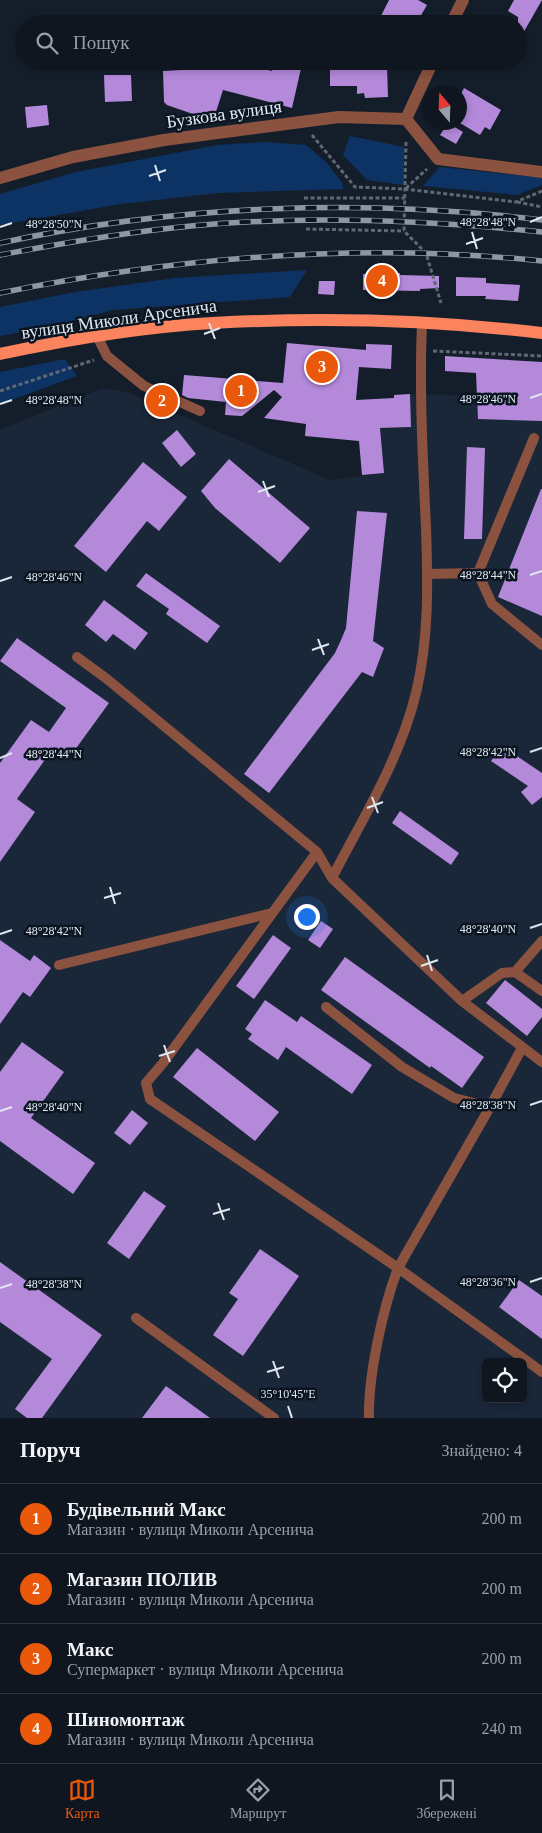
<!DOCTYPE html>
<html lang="uk">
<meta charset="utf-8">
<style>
:root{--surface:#0f1620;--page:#1d232d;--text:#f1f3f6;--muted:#9b9fa5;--line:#2f353e;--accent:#ea580c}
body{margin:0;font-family:"Times New Roman",serif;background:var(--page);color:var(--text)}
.controls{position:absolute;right:15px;bottom:15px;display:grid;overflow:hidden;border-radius:8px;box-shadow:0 2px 8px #0003}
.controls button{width:45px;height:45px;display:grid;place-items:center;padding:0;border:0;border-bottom:1px solid var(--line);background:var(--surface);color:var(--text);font:25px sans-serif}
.compass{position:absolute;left:422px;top:85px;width:45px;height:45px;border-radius:50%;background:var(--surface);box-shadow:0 2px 8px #0003;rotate:341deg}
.you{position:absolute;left:306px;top:916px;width:18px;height:18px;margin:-12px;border:4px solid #fff;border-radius:50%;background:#1a73e8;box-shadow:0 0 0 8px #1a73e833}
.badge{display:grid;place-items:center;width:32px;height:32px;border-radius:50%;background:var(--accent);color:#fff;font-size:16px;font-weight:700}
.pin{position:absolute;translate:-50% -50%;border:2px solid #fff;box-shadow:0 1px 5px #0006}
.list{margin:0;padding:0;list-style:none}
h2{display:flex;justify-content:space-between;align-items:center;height:65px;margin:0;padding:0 20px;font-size:21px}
h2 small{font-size:16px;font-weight:400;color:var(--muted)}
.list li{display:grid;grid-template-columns:32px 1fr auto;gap:15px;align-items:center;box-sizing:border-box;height:70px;padding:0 20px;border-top:1px solid var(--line)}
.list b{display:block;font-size:19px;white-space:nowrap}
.list p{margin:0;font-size:16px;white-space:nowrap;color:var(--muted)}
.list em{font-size:16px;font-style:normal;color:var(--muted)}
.icon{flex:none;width:28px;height:28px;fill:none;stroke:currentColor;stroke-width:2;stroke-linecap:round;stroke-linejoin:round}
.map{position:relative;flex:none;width:542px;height:1418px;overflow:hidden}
.search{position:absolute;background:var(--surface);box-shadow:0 2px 8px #0003;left:15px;right:15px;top:15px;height:55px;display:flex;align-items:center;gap:12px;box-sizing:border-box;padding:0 18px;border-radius:28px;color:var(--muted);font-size:19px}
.sheet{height:345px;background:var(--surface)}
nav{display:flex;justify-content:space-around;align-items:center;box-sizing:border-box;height:70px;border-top:1px solid var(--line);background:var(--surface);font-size:14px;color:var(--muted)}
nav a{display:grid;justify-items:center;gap:2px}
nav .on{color:var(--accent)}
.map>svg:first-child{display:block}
.built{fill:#1a2739;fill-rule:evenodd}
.green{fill:#0d3364}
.building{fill:#b489da}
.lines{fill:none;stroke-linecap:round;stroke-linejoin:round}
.path{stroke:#5f6873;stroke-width:3;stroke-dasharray:4 2.5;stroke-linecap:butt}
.service{stroke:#8b523f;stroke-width:10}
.minor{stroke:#8b523f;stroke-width:12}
.primary{stroke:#fb835d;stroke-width:12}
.rail-casing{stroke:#8e96a1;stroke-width:5.5}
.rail{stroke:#0b1521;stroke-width:4;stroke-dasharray:11;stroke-linecap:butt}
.ticks{fill:none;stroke:#e0e7f0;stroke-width:2}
.labels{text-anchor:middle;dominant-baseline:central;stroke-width:5;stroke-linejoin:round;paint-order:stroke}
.street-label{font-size:18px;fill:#e0e7f0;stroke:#0b1521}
.ticks-label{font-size:12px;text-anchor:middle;fill:#e0e7f0;stroke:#0b1521;stroke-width:5;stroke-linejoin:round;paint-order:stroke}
</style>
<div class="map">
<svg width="542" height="1418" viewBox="0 0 542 1418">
<rect width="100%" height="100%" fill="#141e2b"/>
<!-- built -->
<path class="built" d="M103 388 126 392 330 480 384 473 380 429 411 427 410 394 542 398V1418H0V430ZM486 1362H523V1399H486Z"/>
<!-- green -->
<path class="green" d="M350 136 404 147V185L367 180 343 155Z
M265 142 306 145 327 163 343 184V189L218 193 121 204 0 225V194L76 172 218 145Z
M440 167 542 178V185L517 195 423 186Z
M307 270 290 297 113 310 49 327 0 336V307L75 292 175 278Z
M65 359 77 376 0 404V372Z"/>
<!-- building -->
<path class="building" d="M389 0H418L427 5 416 24H390L380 18Z
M514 0H542L518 42V17L508 11Z
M183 61H230L272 71 275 61 302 64 292 108 223 90 213 121 167 105 164 102 163 71 181 70Z
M387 66 388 97 365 98 364 93 357 94V86H330V67Z
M104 75H131L132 101 105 102Z
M464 88 501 110 490 130 485 127 480 135 460 123V96Z
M47 105 49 125 27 128 25 107Z
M448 123 463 132 456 144 440 135Z
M400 273V275L439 276V288L420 289V291L363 290V274Z
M456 277 486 278V283L520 285 518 301 485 299 486 296H456Z
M319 281H335L334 295 318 294Z
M287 343 366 350V344L392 345 391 369 359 367 356 400 394 398V395L410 394 411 427 380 428 384 473 362 475 359 441 305 436 306 424 264 418 282 397 274 390 242 416 225 415 226 402 188 398 182 395 184 375 283 383Z
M445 356 542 362V421L478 419 476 373 445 371Z
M177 430 196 454 181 467 162 443Z
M467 447 485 448 482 539H464Z
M229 459 310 528 280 563 215 508 201 491Z
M143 462 187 497 159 531 147 521 106 572 74 546Z
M541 489H542V616L498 597Z
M357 511 387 513 373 641 384 648 373 677 362 672 269 793 244 774 335 653 341 640 346 628Z
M146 573 220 626 207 643 166 614 169 609 136 586Z
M104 600 148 633 135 650 113 634 106 642 85 625Z
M17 638 109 703 69 758 54 747 17 799 35 812 0 862V763L31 720 49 732 66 708 0 661Z
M502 746 542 773V797L532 805 521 792 528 786 491 761Z
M400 811 459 853 451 865 392 823Z
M321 921 333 929 320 948 308 940Z
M273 935 291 948 254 999 236 986Z
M0 940 30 961 34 955 51 968 30 997 23 992 0 1024Z
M345 957 484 1057 462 1088 431 1066 430 1068 321 990Z
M505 980 542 1009V1017L527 1036 486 1003Z
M265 1000 297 1022 301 1016 372 1065 352 1094 286 1047 278 1060 248 1039 252 1034 245 1029Z
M22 1042 64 1072 31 1118 95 1163 73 1194 0 1141V1072Z
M197 1048 279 1112 255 1141 173 1077Z
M132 1110 148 1123 130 1145 114 1133Z
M144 1191 166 1206 129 1259 107 1243Z
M260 1249 299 1276 243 1356 213 1335 238 1299 229 1293Z
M0 1262 102 1335 42 1418H27L15 1409 52 1359 0 1322Z
M519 1280 542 1296V1339L499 1307Z
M166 1386 210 1418H142Z"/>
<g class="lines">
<!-- path -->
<path class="path" d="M312 135 355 187 405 189 516 202 542 191
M406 142 404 231 426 253 441 303
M406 188 427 169
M304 198H405
M517 202 542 207
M306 229 404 231
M433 351 542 356
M0 391 94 360"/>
<!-- service -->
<path class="service" d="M97 336 107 356 144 386 200 411
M478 573 492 604 542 645
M427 574 478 573 534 438
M77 657 107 679 317 852 332 878 462 1001 542 1062
M317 852 163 1063 146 1083 150 1099 398 1268 542 1372
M332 878C363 818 400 759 416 693 429 639 428 583 426 528 423 460 419 392 422 324
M59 965 272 913
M515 972 542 941
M462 1001 502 973 515 972 542 991
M326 1007 402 1067 454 1098 490 1107
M136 1318 274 1418
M369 1418C368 1375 383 1308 398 1268L490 1107 522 1048"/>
<!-- minor -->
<path class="minor" d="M451 24 463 0
M406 119 438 159 542 172
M406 119 433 61
M0 178 73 157 164 140 339 117 406 119"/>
<!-- primary -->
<path class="primary" d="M0 354C70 339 142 327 213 323 322 317 434 320 542 333"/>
<!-- rail casing -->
<g class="rail-casing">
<path id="rail" d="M0 243C176 205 363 198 542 220
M0 255C63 243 127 232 191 226 308 215 425 220 542 232
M0 293C178 257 361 242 542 261"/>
</g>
<!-- rail -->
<use href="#rail" class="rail"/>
</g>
<!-- ticks -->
<path class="ticks" d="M155 165 160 181M149 176 166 170M530 222 542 217M0 227 12 223M472 232 477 249M466 244 483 238M209 323 215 339M204 334 220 328M530 398 542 394M0 404 12 400M263 481 269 497M258 492 275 486M530 575 542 571M0 581 12 577M318 639 324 655M312 650 329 644M530 752 542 748M0 758 12 753M372 797 378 813M367 808 383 802M110 887 115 904M104 898 121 893M530 928 542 924M0 934 12 930M427 955 432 971M421 966 438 960M164 1045 170 1062M159 1056 175 1051M530 1105 542 1101M0 1111 12 1107M218 1203 224 1220M213 1214 230 1209M530 1282 542 1278M0 1288 12 1284M273 1361 279 1378M267 1372 284 1367M288 1406 292 1418"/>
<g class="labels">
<!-- street labels -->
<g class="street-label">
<text transform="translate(224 114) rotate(-8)">Бузкова вулиця</text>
<text transform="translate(119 319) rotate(-8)">вулиця Миколи Арсенича</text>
</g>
</g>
<g class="ticks-label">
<text x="488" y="226">48°28'48"N</text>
<text x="54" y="228">48°28'50"N</text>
<text x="488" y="403">48°28'46"N</text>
<text x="54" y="404">48°28'48"N</text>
<text x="488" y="579">48°28'44"N</text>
<text x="54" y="581">48°28'46"N</text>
<text x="488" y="756">48°28'42"N</text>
<text x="54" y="758">48°28'44"N</text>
<text x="488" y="933">48°28'40"N</text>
<text x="54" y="935">48°28'42"N</text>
<text x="488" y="1109">48°28'38"N</text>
<text x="54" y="1111">48°28'40"N</text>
<text x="488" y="1286">48°28'36"N</text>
<text x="54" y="1288">48°28'38"N</text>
<text x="288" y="1398">35°10'45"E</text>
</g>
</svg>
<div class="controls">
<button><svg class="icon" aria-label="locate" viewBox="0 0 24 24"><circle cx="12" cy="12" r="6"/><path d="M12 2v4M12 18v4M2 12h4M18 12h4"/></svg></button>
</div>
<svg class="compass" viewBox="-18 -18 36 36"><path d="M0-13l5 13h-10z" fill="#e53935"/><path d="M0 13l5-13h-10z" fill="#9b9fa5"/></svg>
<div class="you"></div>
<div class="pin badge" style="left:241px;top:391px">1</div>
<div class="pin badge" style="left:162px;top:401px">2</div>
<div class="pin badge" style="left:322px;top:367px">3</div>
<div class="pin badge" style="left:382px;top:281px">4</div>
<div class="search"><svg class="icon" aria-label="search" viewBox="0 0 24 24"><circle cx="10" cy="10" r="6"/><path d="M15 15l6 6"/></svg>Пошук</div>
</div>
<section class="sheet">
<h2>Поруч<small>Знайдено: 4</small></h2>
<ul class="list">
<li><span class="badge">1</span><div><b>Будівельний Макс</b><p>Магазин · вулиця Миколи Арсенича</p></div><em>200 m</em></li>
<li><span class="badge">2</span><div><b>Магазин ПОЛИВ</b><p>Магазин · вулиця Миколи Арсенича</p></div><em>200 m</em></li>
<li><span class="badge">3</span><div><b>Макс</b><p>Супермаркет · вулиця Миколи Арсенича</p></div><em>200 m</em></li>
<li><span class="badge">4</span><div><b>Шиномонтаж</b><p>Магазин · вулиця Миколи Арсенича</p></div><em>240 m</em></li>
</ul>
</section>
<nav>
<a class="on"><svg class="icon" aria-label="map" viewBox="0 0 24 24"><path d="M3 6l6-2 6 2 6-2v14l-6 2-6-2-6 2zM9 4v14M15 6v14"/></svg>Карта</a>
<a><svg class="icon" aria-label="directions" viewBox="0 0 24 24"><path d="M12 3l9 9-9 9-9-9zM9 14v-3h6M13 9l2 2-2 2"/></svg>Маршрут</a>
<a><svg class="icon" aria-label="saved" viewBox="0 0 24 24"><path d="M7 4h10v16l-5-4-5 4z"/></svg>Збережені</a>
</nav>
